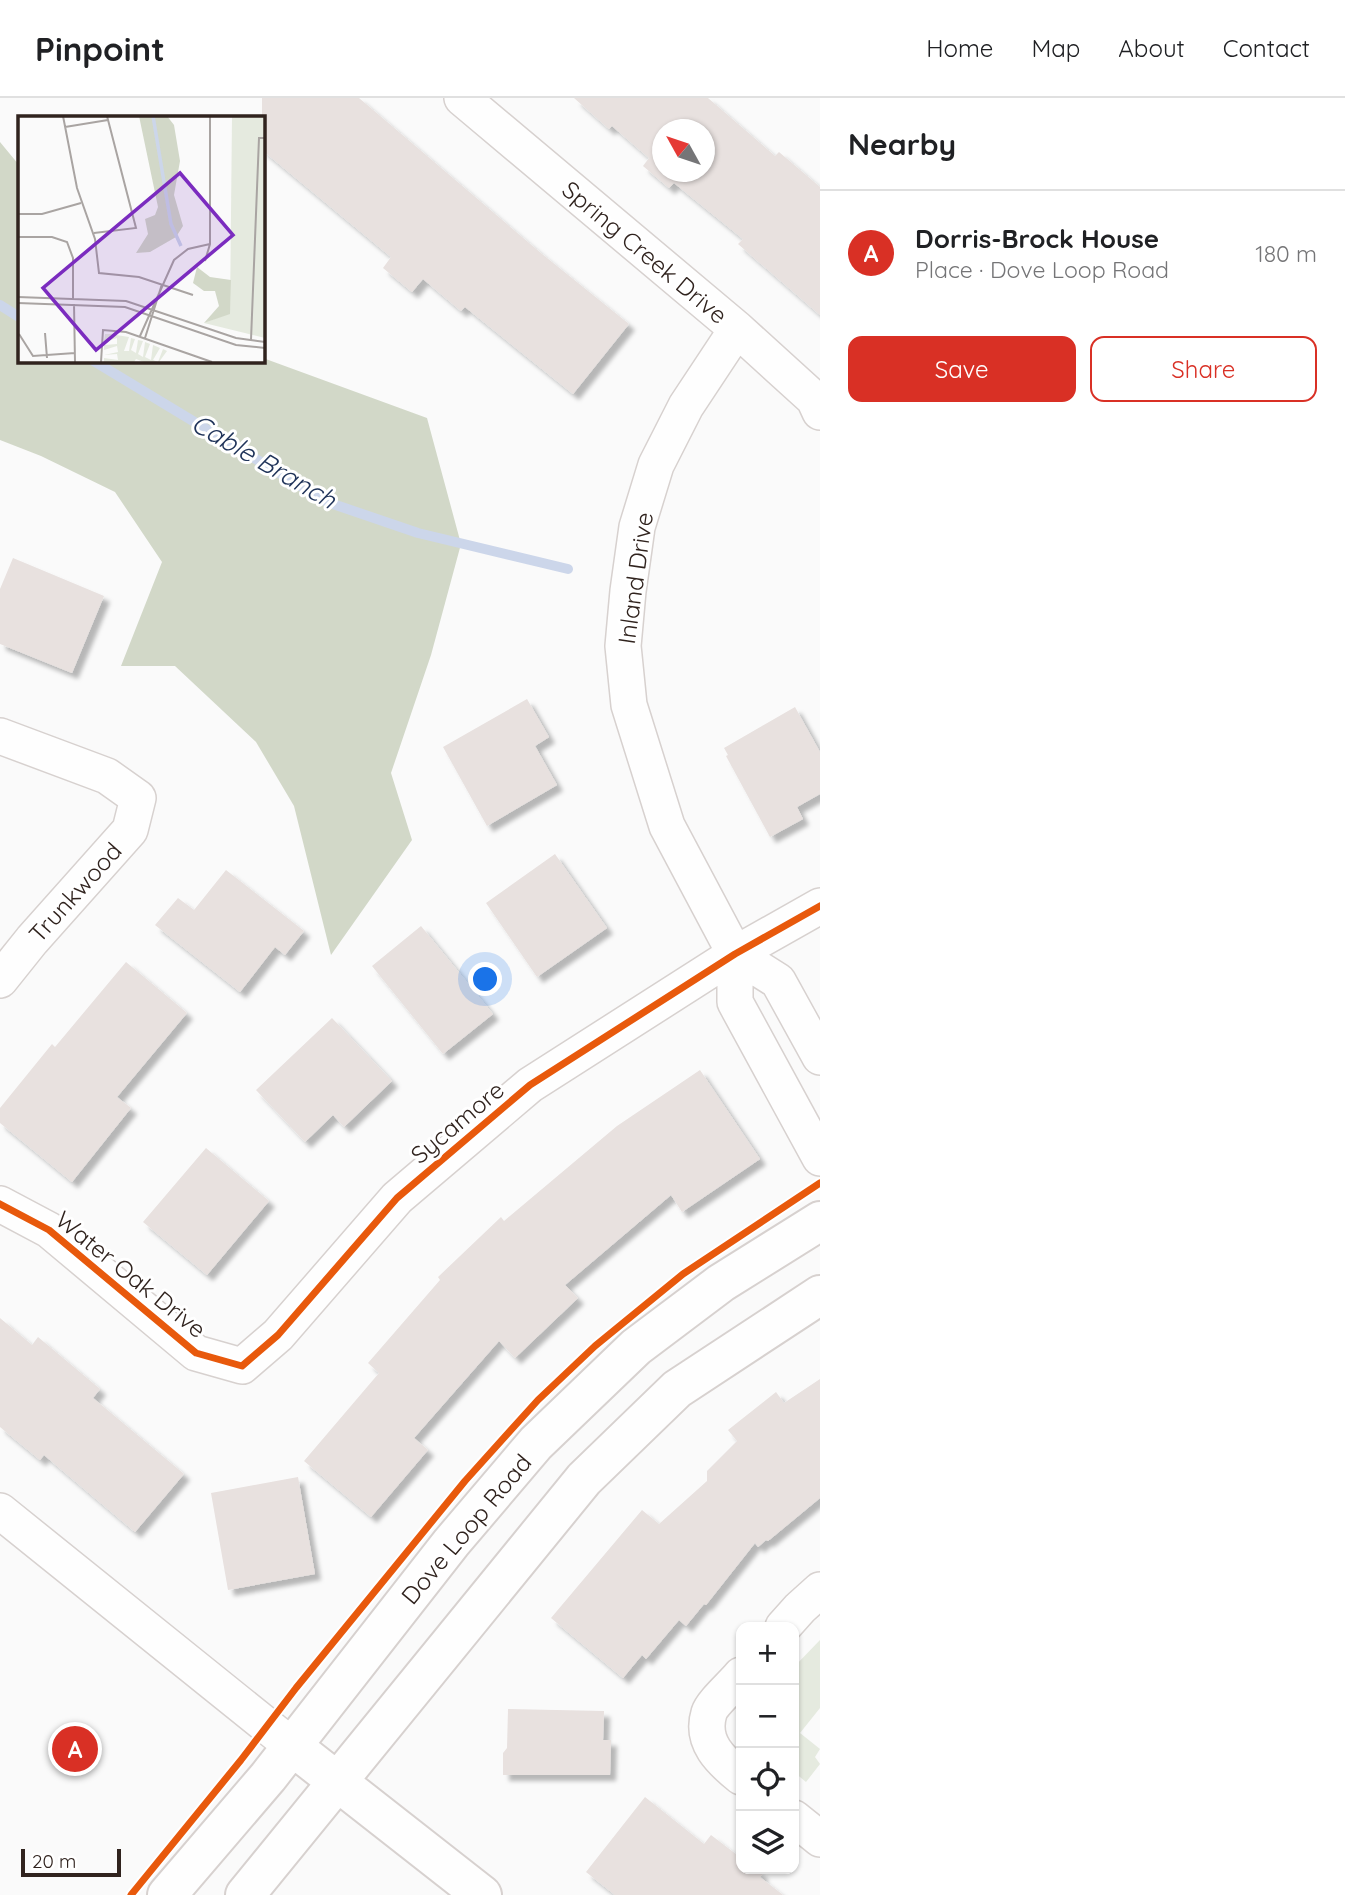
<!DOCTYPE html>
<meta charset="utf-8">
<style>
:root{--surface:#fff;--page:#f6f6f6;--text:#202124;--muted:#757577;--line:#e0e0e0;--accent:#d93025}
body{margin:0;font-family:Quicksand,sans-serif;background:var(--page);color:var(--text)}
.controls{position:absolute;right:21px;bottom:21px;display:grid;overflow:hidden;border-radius:14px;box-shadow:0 2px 5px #0004}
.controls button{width:63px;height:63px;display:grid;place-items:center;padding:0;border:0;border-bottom:2px solid var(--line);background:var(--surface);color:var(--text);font:35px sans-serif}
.compass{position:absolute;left:652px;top:21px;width:63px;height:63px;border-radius:50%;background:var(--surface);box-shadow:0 2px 5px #0004;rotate:310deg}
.scale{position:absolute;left:21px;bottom:18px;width:100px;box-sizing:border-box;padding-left:7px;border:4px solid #30231e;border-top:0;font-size:19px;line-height:24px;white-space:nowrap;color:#30231e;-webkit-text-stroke:5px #fff;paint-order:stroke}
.you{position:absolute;left:486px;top:882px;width:24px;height:24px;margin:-18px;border:5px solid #fff;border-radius:50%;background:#1a73e8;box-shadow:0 0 0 10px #1a73e833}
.badge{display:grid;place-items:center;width:46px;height:46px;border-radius:50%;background:var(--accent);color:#fff;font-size:23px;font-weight:700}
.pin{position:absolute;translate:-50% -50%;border:4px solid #fff;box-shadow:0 2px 7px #0006}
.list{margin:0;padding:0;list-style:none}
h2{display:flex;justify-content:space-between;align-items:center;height:91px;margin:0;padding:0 28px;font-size:30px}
h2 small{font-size:23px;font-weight:400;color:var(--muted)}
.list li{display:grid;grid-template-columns:46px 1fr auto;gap:21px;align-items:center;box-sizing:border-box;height:126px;padding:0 28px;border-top:2px solid var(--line)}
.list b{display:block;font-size:26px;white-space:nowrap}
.list p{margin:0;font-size:23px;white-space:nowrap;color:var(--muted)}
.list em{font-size:23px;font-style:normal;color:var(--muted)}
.actions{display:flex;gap:14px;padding:21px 28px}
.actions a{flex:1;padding:16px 0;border:2px solid var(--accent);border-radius:14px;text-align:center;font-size:24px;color:var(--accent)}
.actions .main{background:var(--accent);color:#fff}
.icon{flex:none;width:38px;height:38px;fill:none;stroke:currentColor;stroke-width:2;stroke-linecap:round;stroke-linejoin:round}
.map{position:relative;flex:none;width:820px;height:1797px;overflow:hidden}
header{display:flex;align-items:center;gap:42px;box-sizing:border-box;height:98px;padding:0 35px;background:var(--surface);border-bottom:2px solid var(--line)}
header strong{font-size:33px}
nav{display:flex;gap:38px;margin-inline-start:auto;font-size:24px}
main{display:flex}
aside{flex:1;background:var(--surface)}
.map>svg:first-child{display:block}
.green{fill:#e5eadf}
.forest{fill:#d2d8c8}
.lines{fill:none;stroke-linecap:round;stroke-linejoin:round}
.stream{stroke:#ccd6ea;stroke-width:10}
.building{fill:#e8e1df;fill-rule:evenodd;filter:url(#shadow)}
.minor-casing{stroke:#d7d1cf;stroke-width:38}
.major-casing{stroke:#d7d1cf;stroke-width:42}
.minor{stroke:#fefefe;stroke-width:35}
.major{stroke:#fefefe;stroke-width:38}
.cycleway-casing{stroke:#fff;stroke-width:11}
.cycleway{stroke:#e8590c;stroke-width:7}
.labels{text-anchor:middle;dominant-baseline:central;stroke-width:6;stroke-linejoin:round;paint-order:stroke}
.street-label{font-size:24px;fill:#30231e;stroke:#fff}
.water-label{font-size:26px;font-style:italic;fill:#20345a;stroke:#fff}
.inset-river{fill:none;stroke:#ccd6ea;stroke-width:3.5}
.inset-road{fill:none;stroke:#a9a4a2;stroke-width:2}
.view{fill:#7b2cbf;fill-opacity:0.15;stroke:#7b2cbf;stroke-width:3.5}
.inset-edge{fill:none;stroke:#30231e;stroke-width:3.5}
</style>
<header>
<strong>Pinpoint</strong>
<nav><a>Home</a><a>Map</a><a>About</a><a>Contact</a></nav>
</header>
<main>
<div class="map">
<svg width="820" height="1797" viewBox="0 0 820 1797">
<defs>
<filter id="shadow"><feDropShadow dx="6" dy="6" stdDeviation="2" flood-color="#0004"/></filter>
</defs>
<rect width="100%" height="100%" fill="#fafafa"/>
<!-- green -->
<path class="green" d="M820 1542V1610L800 1635 820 1651 815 1659 820 1666 806 1684 794 1674V1569Z"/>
<!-- forest -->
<path class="forest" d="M0 44 19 67V262H262L263 260 427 320 461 446 431 557 391 675 412 742 331 857 294 708 256 644 175 568H121L162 464 115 394 41 358 0 342Z"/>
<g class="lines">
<!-- stream -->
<path class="stream" d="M0 207 19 219
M92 262 327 404 418 435 568 471"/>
</g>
<!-- building -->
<path class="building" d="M262 0H359L542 156 629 226 573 296 465 209 461 213 423 181 412 194 383 170 391 159 262 52Z
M574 0H708L775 58 779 54 820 89V217L738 146 743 141 674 85 669 90 643 68 649 60 612 28 609 31ZM662 32H704V74H662Z
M13 460 104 498 72 575 0 546V491Z
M527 601 549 639 535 648 557 687 487 728 443 649Z
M795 609 820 654V696L797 709 803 721 770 739 726 658 728 657 724 650Z
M555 756 607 830 537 879 486 805Z
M226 772 304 833 285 857 275 849 240 894 155 827 178 800 194 812Z
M421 828 493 916 443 956 372 868Z
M126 864 187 915 117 999 131 1010 72 1084 0 1025V1010L52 946 55 949Z
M332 920 392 983 344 1029 333 1017 305 1044 256 992Z
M700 972 760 1061 682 1114 671 1097 565 1187 578 1200 515 1260 499 1243 414 1340 428 1352 371 1419 304 1363 379 1275 368 1265 440 1182 438 1179 501 1119 504 1123 617 1028Z
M206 1050 269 1103 207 1177 143 1124Z
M0 1220 32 1247 38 1239 100 1291 93 1300 184 1376 135 1434 44 1357 40 1362 0 1329Z
M820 1281V1400L768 1443 766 1442 758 1449 755 1445 706 1507 704 1506 686 1528 679 1522 646 1561 642 1557 623 1580 551 1520 642 1412 659 1426 707 1383V1373L737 1343 728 1332 776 1294 784 1305Z
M298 1379 315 1476 228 1492 211 1395Z
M508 1611 604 1613 603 1642H611L610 1677H503V1655L507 1650Z
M645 1699 704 1746 711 1737 741 1760V1771H756L763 1776 760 1779 783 1797H615L586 1774Z"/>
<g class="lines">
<!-- minor casing -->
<g class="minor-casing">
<path id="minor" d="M462 0 737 231 814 301 820 314
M737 231 686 308 656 367 637 429 628 493 623 548 629 607 667 728 735 856V904L820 1060
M0 638 107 678 138 700 130 732 32 842 0 882
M735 856 778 883 820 959
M0 1106 49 1132 196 1255 242 1268 278 1237 397 1100 530 987 735 856 820 808
M0 1413 292 1648
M783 1529 800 1510 820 1492
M741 1577C734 1586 712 1605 709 1615 700 1644 721 1663 741 1679
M794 1720 820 1741"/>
</g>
<!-- major casing -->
<g class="major-casing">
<path id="major" d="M292 1648 482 1797
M167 1797 268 1679 451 1445 536 1345 636 1249 721 1185 820 1123
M245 1797 584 1381 677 1291 820 1197"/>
</g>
<!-- minor -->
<use href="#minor" class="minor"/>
<!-- major -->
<use href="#major" class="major"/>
<!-- cycleway casing -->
<g class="cycleway-casing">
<path id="cycleway" d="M0 1106 49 1132 196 1255 242 1268 278 1237 397 1100 530 987 735 856 820 808
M131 1797 241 1662 296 1590 465 1383 538 1302 595 1248 683 1176 820 1085"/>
</g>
<!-- cycleway -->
<use href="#cycleway" class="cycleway"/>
</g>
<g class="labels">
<!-- street labels -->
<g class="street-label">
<text transform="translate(645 154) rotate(40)">Spring Creek Drive</text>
<text transform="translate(635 480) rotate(-82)">Inland Drive</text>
<text transform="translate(75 794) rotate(-48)">Trunkwood</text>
<text transform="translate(457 1024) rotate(-40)">Sycamore</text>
<text transform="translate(131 1176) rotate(39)">Water Oak Drive</text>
<text transform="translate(466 1431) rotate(-50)">Dove Loop Road</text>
</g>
<!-- water labels -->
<g class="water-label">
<text transform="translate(264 363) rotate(30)">Cable Branch</text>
</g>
</g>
<!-- overview -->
<g transform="translate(18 18)">
<rect width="247" height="247" fill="#fafafa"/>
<path d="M214 0H247V222L186 207 212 197ZM92 218 111 221 106 235H111L113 222 117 223 113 234 118 237 120 224 125 225 120 238 125 241 127 226 132 228 127 241 133 244 135 229 142 232 135 244 140 246 145 233 149 235 141 246H126L118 243 116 246H86V242L100 244 99 238 86 239 100 236 99 230 86 234V229L99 228V222L86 226 87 218Z" fill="#e5eadf"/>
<path d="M121 0H149L156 9 162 45 156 79 165 110 158 121 132 136 118 137 130 118 127 103 137 99 140 91ZM179 151 192 161 213 164 212 198 186 207 201 190 197 175H186L175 167Z" fill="#d2d8c8"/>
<path class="inset-river" d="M135 0 153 108 163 130"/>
<path class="inset-road" d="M45 0 59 72 77 123 81 157 121 161 175 179M47 11 90 4M0 98H24L63 87M76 117 118 112 89 0M0 121H34L49 126 55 142V183M187 145 192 128V0M0 181 108 185 218 222 247 226M0 187 107 191 218 229 247 232M56 188 57 246M27 217 29 242M1 218 15 240 57 237M122 220 156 144 170 133 192 128M127 222 144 168M233 224 241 22H247M83 246 85 214 108 216 194 246"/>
<path class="view" d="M162 57 215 119 78 234 25 172Z"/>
<rect width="247" height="247" class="inset-edge"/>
</g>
</svg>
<div class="controls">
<button>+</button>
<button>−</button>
<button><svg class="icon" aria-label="locate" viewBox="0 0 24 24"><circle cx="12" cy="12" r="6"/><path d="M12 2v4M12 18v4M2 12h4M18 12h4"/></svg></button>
<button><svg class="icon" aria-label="layers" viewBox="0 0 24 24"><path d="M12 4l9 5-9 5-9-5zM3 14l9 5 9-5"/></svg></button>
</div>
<svg class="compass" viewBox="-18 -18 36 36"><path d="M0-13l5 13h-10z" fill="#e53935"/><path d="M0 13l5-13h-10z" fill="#757577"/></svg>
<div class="scale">20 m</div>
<div class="you"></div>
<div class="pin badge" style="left:75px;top:1651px">A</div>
</div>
<aside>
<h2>Nearby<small></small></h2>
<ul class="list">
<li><span class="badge">A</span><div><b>Dorris-Brock House</b><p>Place · Dove Loop Road</p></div><em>180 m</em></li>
</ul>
<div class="actions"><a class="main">Save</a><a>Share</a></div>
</aside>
</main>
